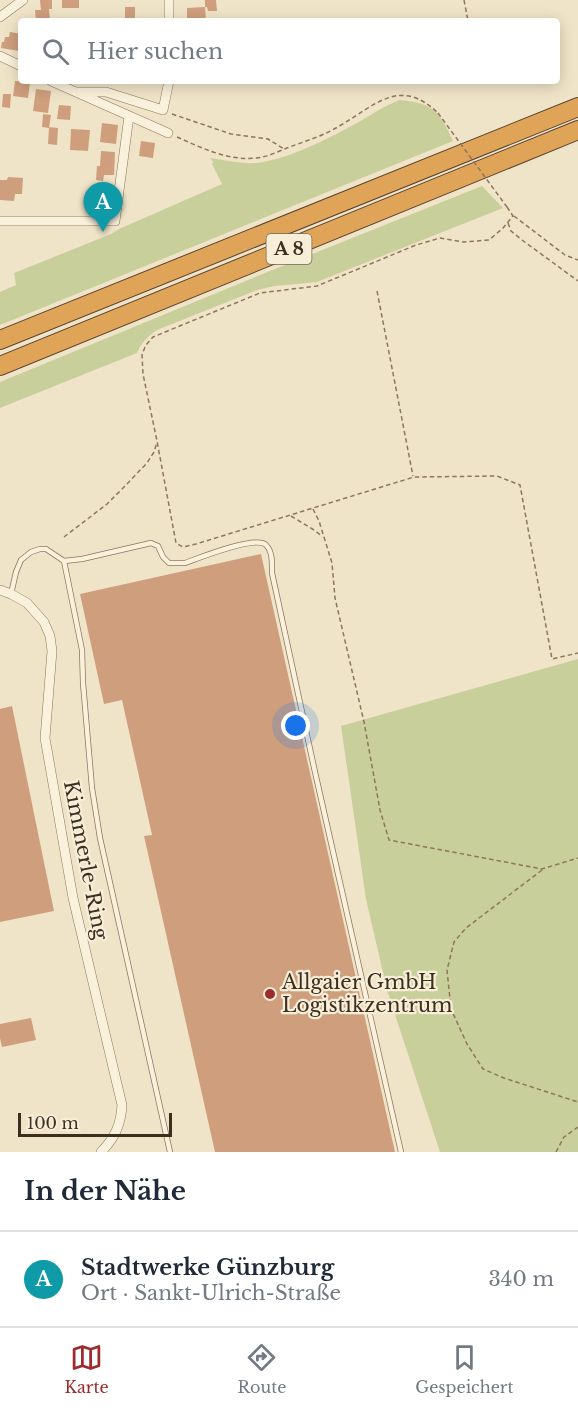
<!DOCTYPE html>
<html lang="de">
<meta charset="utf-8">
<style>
:root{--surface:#fff;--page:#f2f2f3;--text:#1f2937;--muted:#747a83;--line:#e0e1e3;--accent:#9e2a2b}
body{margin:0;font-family:"Libre Baskerville",serif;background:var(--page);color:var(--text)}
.scale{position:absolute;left:18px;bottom:15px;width:154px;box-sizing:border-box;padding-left:6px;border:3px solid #3d2e20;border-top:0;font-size:16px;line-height:21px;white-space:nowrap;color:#3d2e20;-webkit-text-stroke:4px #f7eed8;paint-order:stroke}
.you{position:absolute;left:296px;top:726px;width:21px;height:21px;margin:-15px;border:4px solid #fff;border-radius:50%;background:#1a73e8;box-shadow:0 0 0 9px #1a73e833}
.badge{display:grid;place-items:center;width:39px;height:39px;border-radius:50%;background:var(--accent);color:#fff;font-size:20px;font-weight:700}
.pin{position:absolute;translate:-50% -50px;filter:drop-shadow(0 2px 3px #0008)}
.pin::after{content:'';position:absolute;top:32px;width:21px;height:18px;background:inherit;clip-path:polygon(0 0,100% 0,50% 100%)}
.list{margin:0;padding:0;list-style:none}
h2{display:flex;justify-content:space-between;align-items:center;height:78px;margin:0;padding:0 24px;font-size:26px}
h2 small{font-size:20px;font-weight:400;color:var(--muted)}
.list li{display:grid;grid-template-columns:39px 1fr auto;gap:18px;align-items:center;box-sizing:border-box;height:96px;padding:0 24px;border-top:2px solid var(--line)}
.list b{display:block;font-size:22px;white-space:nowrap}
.list p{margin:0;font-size:20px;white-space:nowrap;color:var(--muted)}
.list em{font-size:20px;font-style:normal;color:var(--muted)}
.icon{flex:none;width:33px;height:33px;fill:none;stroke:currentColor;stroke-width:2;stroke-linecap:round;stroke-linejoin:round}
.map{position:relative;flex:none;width:578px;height:1152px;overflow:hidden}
.search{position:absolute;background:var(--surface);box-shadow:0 3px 15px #0003;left:18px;right:18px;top:18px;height:66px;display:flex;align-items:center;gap:15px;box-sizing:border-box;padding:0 21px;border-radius:6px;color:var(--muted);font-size:22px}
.sheet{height:174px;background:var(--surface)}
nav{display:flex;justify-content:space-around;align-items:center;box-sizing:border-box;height:84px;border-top:2px solid var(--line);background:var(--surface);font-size:16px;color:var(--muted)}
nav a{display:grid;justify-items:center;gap:3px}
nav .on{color:var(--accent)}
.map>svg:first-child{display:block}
.green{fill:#c9cf9b}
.building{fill:#cf9f7d}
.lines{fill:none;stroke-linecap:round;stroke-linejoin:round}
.lane-casing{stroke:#8d765c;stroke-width:6}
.street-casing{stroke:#8d765c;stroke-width:10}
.highway-casing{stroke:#5b4430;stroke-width:20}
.path{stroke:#8d765c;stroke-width:1.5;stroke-dasharray:4.5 3;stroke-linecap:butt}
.lane{stroke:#faf1dc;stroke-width:4.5}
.street{stroke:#faf1dc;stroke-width:9}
.highway{stroke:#e0a458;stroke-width:18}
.path-bridge{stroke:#8d765c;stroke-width:1.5;stroke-dasharray:4.5 3;stroke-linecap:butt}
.poi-dot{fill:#9e2a2b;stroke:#f7eed8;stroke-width:2}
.labels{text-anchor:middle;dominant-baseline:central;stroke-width:4.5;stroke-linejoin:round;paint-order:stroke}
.shield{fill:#f7eed8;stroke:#756857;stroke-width:1.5}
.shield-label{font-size:18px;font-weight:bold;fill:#3d2e20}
.street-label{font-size:20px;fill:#3d2e20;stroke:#f7eed8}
.poi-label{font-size:20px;fill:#3d2e20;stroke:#f7eed8;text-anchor:start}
</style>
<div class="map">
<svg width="578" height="1152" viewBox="0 0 578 1152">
<rect width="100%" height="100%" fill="#f0e4c8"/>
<!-- green -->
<path class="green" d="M400 100C434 103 440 112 453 141L0 325V292L16 285 14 273 111 234 119 229 222 184 212 164 213 162 210 158C225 160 240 164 256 163 287 160 327 139 355 124 370 116 383 106 400 100Z
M482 186 503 208 317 282 275 286 257 290 157 330C147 337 142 342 137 353L0 408V382L270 271Z
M578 659V1152H440L387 990 366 899 341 726Z"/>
<!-- building -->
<path class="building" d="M40 0H52V9H49L50 21H36L35 10H41Z
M62 0H79V8H62Z
M205 0H216L217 11H208L207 7H205Z
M125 7H135V18H155V21H125Z
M205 7 206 21H187V8Z
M10 32 21 34 19 51 1 48 2 42H4L5 37H9Z
M15 81 30 82 28 98 13 96Z
M36 89 51 91 48 113 33 111Z
M3 94H11L10 108 2 107Z
M59 105 71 106 70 120 57 119Z
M43 114 51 115 49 128 42 127Z
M102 123 118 125 116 144 100 142Z
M49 127 58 128 57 145 48 144Z
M71 129 90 130 88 151 70 150Z
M141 141 155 143 153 158 139 156Z
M101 151 115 152 114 175H104L103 181 96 180 97 166H100Z
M8 177 23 178 22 194H15L14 201 0 200V180H7Z
M108 186 114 187 113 197H109L108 203H98L99 189 108 190Z
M261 554 395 1152H215L144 836 152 835 122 700 104 704 80 594Z
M12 706 54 911 0 922V709Z
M31 1018 36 1040 2 1047 0 1038V1024Z"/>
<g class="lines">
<!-- lane casing -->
<g class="lane-casing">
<path id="lane" d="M64 561 82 650 83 683 92 788 100 838 170 1152
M11 594 16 572 21 560 31 552 40 549H46L64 561 82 559 151 543 158 546 163 557 169 563H185C199 558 256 535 266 545 273 552 272 564 272 573L315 772 401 1152"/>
</g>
<!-- street casing -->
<g class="street-casing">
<path id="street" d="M0 17 23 0
M169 21V0
M0 56 21 66
M51 81 168 133
M77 92H106L163 110 169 81
M0 221H115L129 116
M0 590 11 594 27 603 44 622 50 636 52 651 45 738 73 898 122 1105C121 1124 115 1138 101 1152"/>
</g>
<!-- highway casing -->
<g class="highway-casing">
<path id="highway" d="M0 340 578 107
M0 366 578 130"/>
</g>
<!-- path -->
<path class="path" d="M464 0 468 21
M172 114 231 134 268 139 284 149
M177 137C202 148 228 161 256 158 267 157 277 152 287 148 305 141 324 136 341 125 377 104 400 77 438 113
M507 207 513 216 503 228 489 240 464 242 440 238 416 245 317 286 260 293 153 337 146 345 142 354 143 374 157 441 176 543 183 547 196 544 414 477 497 476 520 485 552 659 578 653
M514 216 565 255 578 260
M508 223 511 231 522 240 578 281
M377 291 413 476
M313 509 319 521 332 563 335 598 364 722 380 810 389 840 542 869 578 858
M291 516 314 530 322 536
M64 537 107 504 124 487 147 463 154 452 157 442
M542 870 466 928 454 942 447 970 451 1009 467 1044 483 1069 504 1078 578 1102
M556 1152 564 1137 578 1127"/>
<!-- lane -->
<use href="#lane" class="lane"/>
<!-- street -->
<use href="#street" class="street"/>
<!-- highway -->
<use href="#highway" class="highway"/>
<!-- path-bridge -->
<path class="path-bridge" d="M438 113 507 207"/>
</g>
<!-- markers -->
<circle class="poi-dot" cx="270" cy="994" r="6"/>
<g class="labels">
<!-- shield labels -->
<rect class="shield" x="266.5" y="234" width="45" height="30" rx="4.5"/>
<g class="shield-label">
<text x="289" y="249">A 8</text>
</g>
<!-- street labels -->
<g class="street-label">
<text transform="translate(86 860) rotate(79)">Kimmerle-Ring</text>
</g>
<!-- poi labels -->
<g class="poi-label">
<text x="282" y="982">Allgaier GmbH<tspan x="282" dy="23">Logistikzentrum</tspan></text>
</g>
</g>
</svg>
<div class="scale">100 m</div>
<div class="you"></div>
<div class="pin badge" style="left:103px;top:232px;background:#0f9aa8">A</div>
<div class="search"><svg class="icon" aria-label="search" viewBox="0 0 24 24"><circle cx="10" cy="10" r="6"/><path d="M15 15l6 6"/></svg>Hier suchen</div>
</div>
<section class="sheet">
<h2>In der Nähe<small></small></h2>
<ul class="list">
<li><span class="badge" style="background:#0f9aa8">A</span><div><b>Stadtwerke Günzburg</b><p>Ort · Sankt-Ulrich-Straße</p></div><em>340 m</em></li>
</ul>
</section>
<nav>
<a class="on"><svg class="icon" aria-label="map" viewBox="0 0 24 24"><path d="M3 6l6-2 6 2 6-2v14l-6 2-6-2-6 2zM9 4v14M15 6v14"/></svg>Karte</a>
<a><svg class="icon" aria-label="directions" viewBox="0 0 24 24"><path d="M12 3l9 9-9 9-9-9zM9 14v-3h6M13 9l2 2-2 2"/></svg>Route</a>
<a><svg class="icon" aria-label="saved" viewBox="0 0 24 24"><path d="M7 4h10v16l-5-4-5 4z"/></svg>Gespeichert</a>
</nav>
